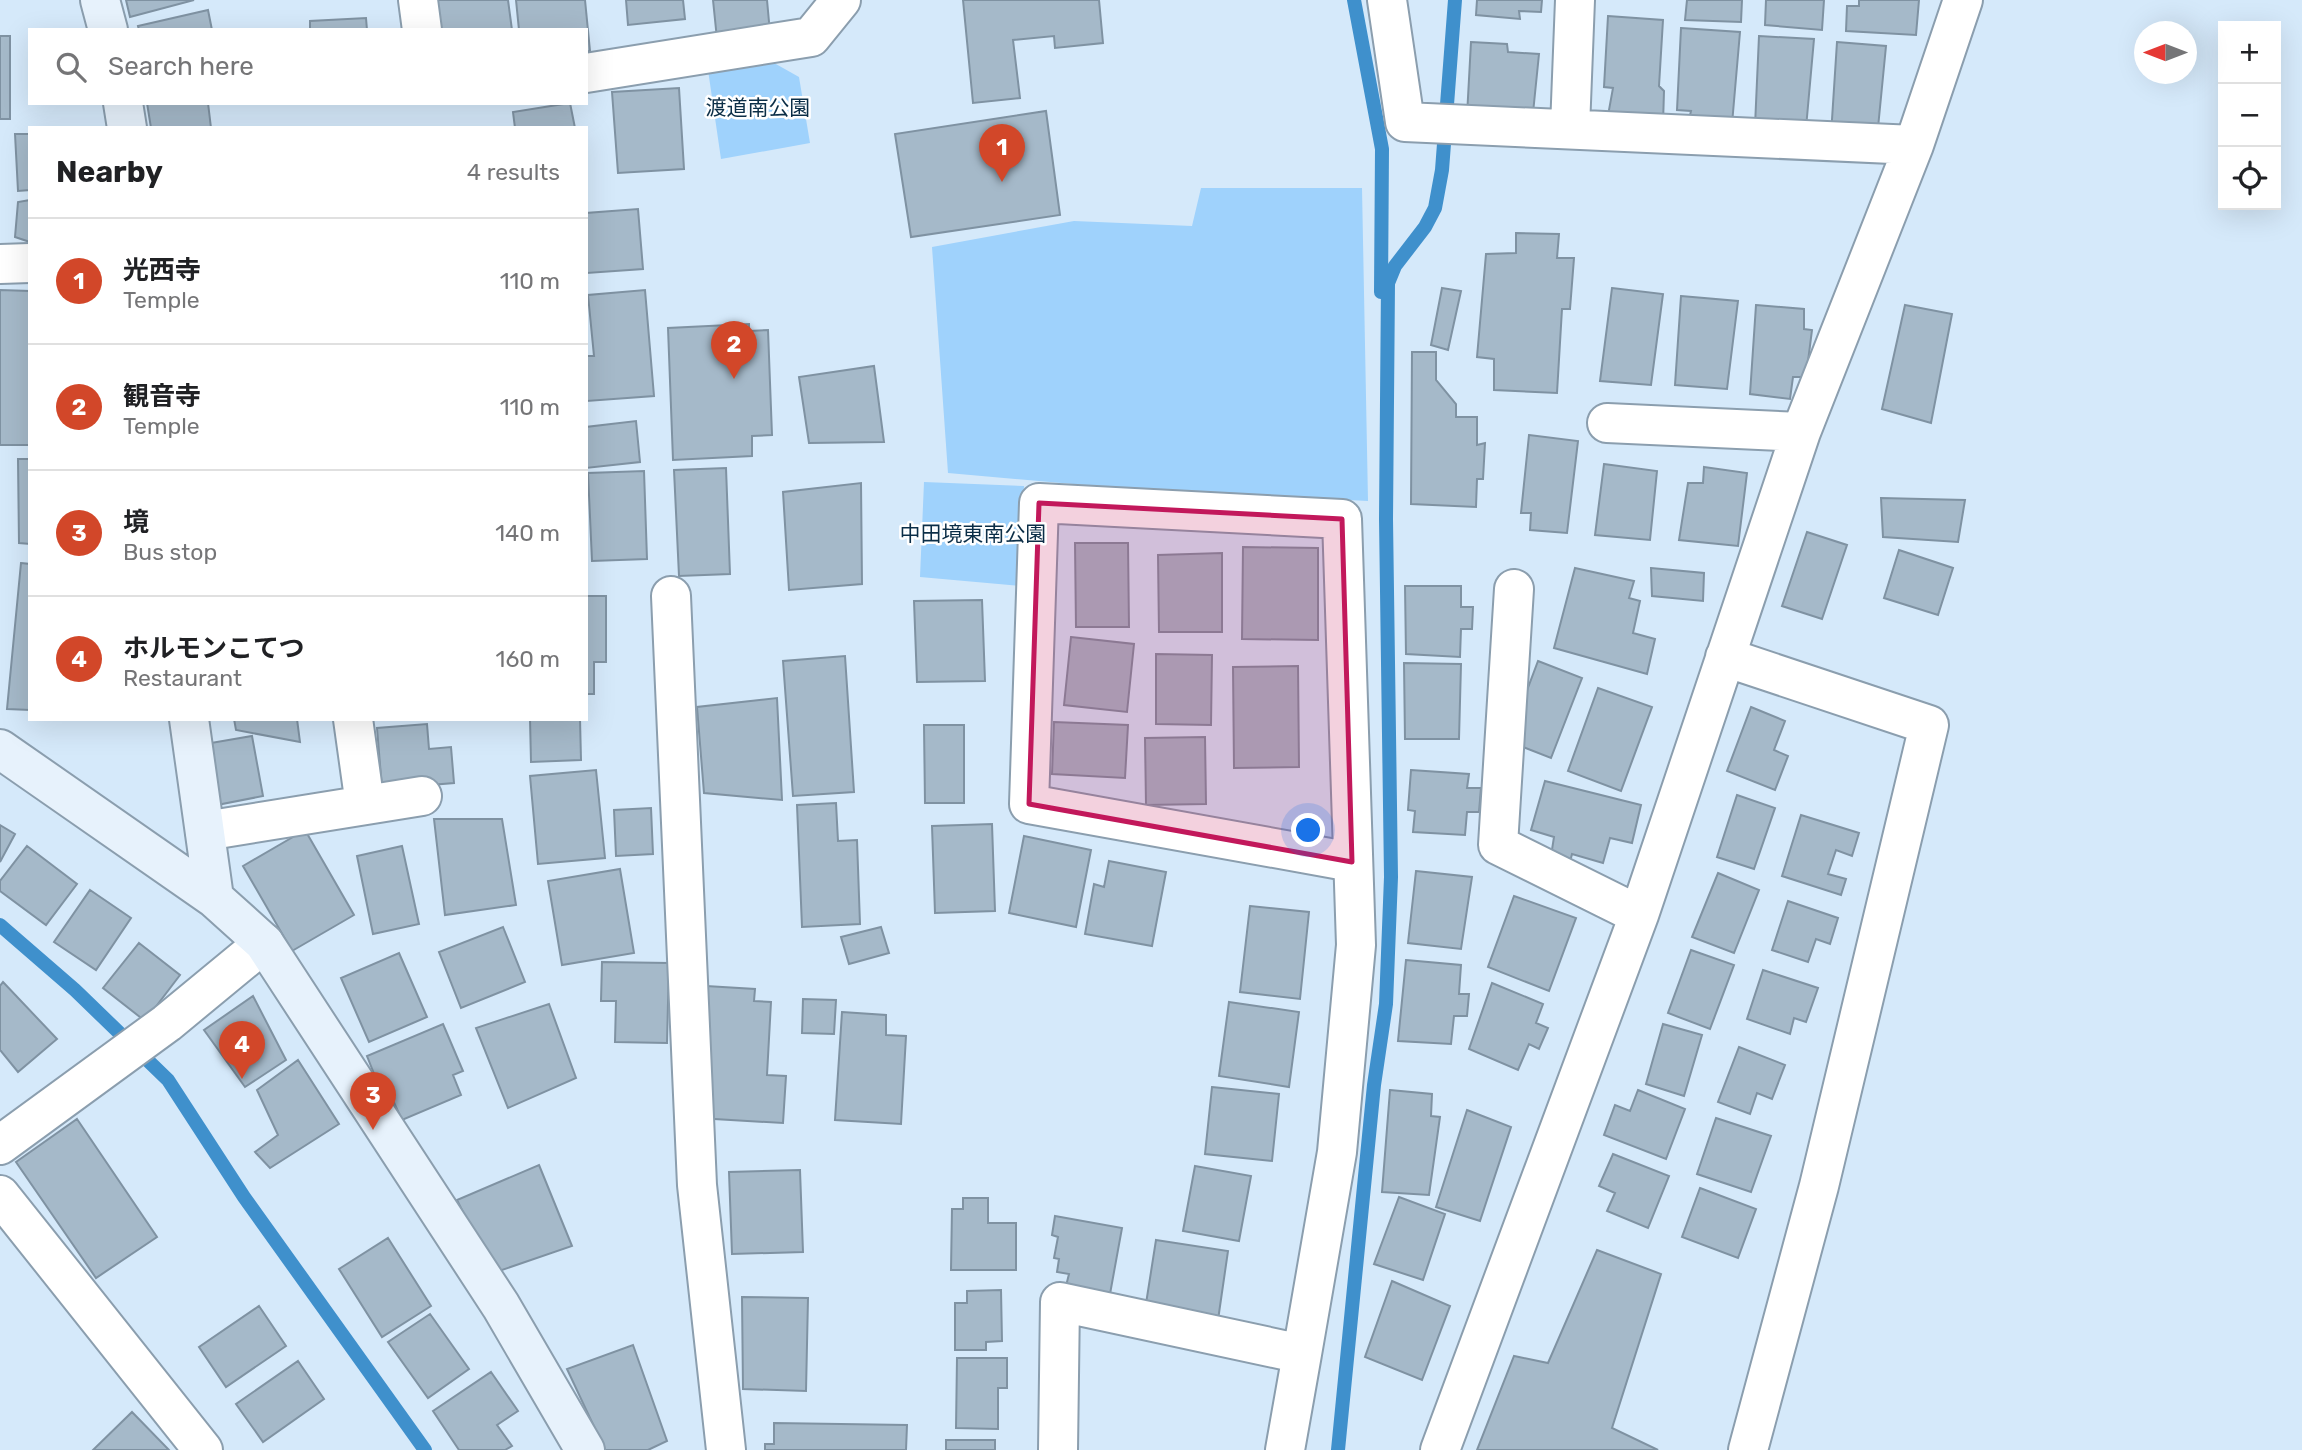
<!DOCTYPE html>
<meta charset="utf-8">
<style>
:root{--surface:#fff;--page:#f6f6f6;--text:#202124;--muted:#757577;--line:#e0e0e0;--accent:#d24729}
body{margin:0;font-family:Rubik,"Noto Sans JP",sans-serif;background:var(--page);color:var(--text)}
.controls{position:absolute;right:21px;top:21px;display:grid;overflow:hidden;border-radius:0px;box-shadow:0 7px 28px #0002}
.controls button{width:63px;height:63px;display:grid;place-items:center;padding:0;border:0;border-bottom:2px solid var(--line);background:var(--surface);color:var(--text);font:35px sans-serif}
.compass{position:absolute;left:2134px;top:21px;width:63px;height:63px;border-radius:50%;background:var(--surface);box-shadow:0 7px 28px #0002;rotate:270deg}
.you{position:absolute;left:1309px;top:831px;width:24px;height:24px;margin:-18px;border:5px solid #fff;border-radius:50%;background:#1a73e8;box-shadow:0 0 0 10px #1a73e833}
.badge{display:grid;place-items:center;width:46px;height:46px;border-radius:50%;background:var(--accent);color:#fff;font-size:23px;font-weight:700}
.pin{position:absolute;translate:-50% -58px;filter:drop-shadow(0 2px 4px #0008)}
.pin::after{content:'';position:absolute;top:37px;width:24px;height:21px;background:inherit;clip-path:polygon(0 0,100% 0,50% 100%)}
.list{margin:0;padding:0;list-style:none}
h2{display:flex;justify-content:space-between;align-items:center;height:91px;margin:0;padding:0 28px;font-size:30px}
h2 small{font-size:23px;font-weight:400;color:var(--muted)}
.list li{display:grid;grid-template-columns:46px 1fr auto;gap:21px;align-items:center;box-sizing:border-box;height:126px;padding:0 28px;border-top:2px solid var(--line)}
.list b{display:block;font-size:26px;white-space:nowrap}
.list p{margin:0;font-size:23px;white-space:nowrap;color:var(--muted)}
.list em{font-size:23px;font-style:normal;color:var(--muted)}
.icon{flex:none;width:38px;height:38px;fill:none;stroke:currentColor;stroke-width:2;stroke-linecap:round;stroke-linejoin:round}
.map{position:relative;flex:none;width:2302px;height:1450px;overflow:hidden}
.search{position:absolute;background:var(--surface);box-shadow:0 7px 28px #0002;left:28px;top:28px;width:560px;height:77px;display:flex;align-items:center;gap:18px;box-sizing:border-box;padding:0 24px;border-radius:0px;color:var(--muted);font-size:26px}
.panel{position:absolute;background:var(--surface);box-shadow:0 7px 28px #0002;left:28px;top:126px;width:560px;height:595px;border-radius:0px}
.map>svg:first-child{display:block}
.green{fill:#9fd2fc}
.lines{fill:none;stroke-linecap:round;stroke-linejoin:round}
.stream{stroke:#3f90cc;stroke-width:14}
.building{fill:#a5b9c9;stroke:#7f92a2;stroke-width:2}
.street-casing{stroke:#8b9eae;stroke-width:42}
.secondary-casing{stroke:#8b9eae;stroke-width:42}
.street{stroke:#fff;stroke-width:38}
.secondary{stroke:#e7f2fc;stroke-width:38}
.marked{fill:#c2185b;fill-opacity:0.2;stroke:#c2185b;stroke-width:5;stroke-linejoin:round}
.labels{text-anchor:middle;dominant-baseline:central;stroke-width:5;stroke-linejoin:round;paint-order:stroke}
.park-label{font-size:21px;fill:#0b2e47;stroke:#fff}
</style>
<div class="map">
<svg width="2302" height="1450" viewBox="0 0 2302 1450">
<rect width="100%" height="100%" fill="#d5e9fa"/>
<!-- green -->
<path class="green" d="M767 59 799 77 810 143 721 159 708 70Z
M1201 188H1362L1368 501 1119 488 948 473 932 247 1074 221 1192 226Z
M924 482 1024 486 1020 586 920 577Z"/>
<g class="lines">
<!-- stream -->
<path class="stream" d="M1354 0 1382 149 1381 292
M0 925 75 990 168 1080 244 1197 425 1450
M1338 1450 1374 1085 1386 1004 1391 877 1386 519 1388 283 1395 266 1425 227 1435 208 1442 170 1455 0"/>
</g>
<!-- building -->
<path class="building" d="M126 0H194L130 17Z
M429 0H508L512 30H432Z
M516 0H585L590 51 586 52V30H519Z
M626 0H683L685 19 628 25Z
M713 0H767L770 33 717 39Z
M963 0H1099L1103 43 1055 48 1054 36 1013 40 1020 98 973 103Z
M1477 0H1542L1541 12 1519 11 1520 19 1476 15Z
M1687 0H1742L1741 22 1685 20Z
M1766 0H1824L1822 30 1765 25Z
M1859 0H1919L1916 35 1846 31 1847 6H1859Z
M208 10 212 30H139L138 26Z
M1608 16 1663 20 1659 86 1664 91 1663 124 1607 121 1613 88 1604 87Z
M366 18 367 30H310V21Z
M1681 28 1740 32 1732 124H1688L1691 111 1677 110Z
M0 36H10V119H0Z
M1759 36 1814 39 1806 128 1755 126Z
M1471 42 1507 44 1508 52 1539 54 1533 113 1467 116Z
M1837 42 1886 46 1877 138 1831 135Z
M679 88 684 169 618 173 612 92Z
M147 103H208L211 128H151Z
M570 103 575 128H515L513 112Z
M1046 111 1060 215 911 237 895 134Z
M15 134H30V190L18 191Z
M30 200V242L15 237 18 202Z
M638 209 643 269 587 273 586 213Z
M1516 233 1559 234 1557 258H1574L1570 309H1562L1557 393 1494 390V359L1477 357 1486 254 1516 253Z
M1442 288 1461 291 1448 350 1431 345Z
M1612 288 1663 294 1651 385 1600 381Z
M0 290 30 291V445H0Z
M645 290 654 396 587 401 586 356H594L588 295Z
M1681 296 1738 301 1727 389 1675 385Z
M1756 305 1804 309V329L1812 330 1806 377H1793L1790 399 1750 394Z
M1905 305 1952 314 1931 423 1882 409Z
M749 324V331L768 330 772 435 752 436V456L673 460 668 328Z
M1412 352H1436V380L1456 404V417H1477V445L1485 443 1483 479H1477L1476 507 1411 504Z
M874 366 884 442 809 443 799 377Z
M636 421 640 462 586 468V427Z
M1529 435 1578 441 1567 533 1530 530 1531 513H1521Z
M18 459H30V544L19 543Z
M1604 464 1657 471 1650 540 1595 535Z
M1704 467 1747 473 1738 546 1679 540 1688 483H1703Z
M726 468 730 574 679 576 674 470Z
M644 471 647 559 592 561 588 473Z
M861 483 862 584 789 590 783 492Z
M1881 498 1965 500 1958 542 1883 537Z
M1807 532 1847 545 1822 619 1782 606Z
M1075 543H1128L1129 627H1076Z
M1243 547 1318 548V640L1242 639Z
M1899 550 1953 568 1938 615 1884 598Z
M1222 553V632H1159L1158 555Z
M21 563 30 564V710L7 709Z
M1575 568 1634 581 1629 598 1640 601 1633 633 1655 639 1647 674 1554 648Z
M1651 568 1704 573 1703 601 1652 596Z
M1405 586H1461V607H1473L1472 629H1461L1460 657 1406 654Z
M586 596H606V662H594V694H586Z
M982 600 985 681 917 682 914 601Z
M1071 637 1134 644 1127 712 1064 705Z
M1156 654 1212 655 1211 725 1156 724Z
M845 656 854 792 793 796 783 661Z
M1538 661 1582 678 1551 758 1508 741Z
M1404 663 1461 664 1459 739H1405Z
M1298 666 1299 767 1234 768 1233 667Z
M1598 688 1652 707 1621 791 1568 771Z
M777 698 782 800 704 793 697 707Z
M1751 707 1785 721 1774 750 1788 756 1775 790 1727 771Z
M234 719H297L300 742 236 730Z
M530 719H580L581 760 531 762Z
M1054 722 1128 725 1125 778 1052 774Z
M427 724 429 749 451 747 454 783 382 789 377 728Z
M924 725H964V803H925Z
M252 736 263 796 217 805 205 744Z
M1205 737 1206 804 1146 805 1145 738Z
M596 770 605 858 538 864 530 776Z
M1411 770 1469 774 1467 788H1481L1479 812H1467L1465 835 1413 832 1415 811 1408 810Z
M1545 781 1641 805 1632 843 1610 838 1603 863 1572 854 1570 862 1551 856 1554 837 1531 830Z
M1737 795 1775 808 1754 869 1717 857Z
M836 803 838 841 857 840 860 924 802 927 797 805Z
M651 808 653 854 616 856 614 810Z
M1801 815 1859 833 1852 856 1836 850 1828 874 1846 879 1841 895 1782 876Z
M434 819H502L516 905 445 915Z
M992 824 995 911 935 913 932 826Z
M0 825 15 834 0 862Z
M305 830 354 915 292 951 243 866Z
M1024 836 1091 850 1076 927 1009 913Z
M27 846 77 884 46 925 0 891V881Z
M402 846 419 924 373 934 357 856Z
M1109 861 1166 872 1152 946 1085 934 1094 884 1104 887Z
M620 869 634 953 562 965 548 881Z
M1416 871 1472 877 1461 949 1408 943Z
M1718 873 1759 890 1734 953 1692 937Z
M90 890 131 918 96 970 54 942Z
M1514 896 1576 918 1549 991 1488 967Z
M1788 901 1838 918 1830 944 1816 939 1808 962 1772 950Z
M1250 906 1309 912 1300 999 1240 992Z
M503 927 525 982 461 1008 439 952Z
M881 927 889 953 849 964 841 937Z
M139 943 180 975 145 1021 103 988Z
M1691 950 1734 965 1710 1029 1668 1013Z
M399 953 427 1017 369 1042 341 978Z
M1406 960 1461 965 1459 994H1469L1467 1016H1454L1451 1044 1398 1041Z
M602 962 669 963 667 1043 615 1042 616 1001H601Z
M1763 970 1818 988 1806 1022 1794 1018 1790 1034 1747 1019Z
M3 982 57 1039 18 1072 0 1050V986Z
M1492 983 1543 1004 1536 1023 1548 1028 1539 1049 1529 1044 1518 1070 1469 1049Z
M706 986 755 989 754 1001 771 1002 767 1075 786 1076 783 1123 698 1118Z
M253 996 286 1060 245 1087 204 1030Z
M803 999 836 1000 834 1034 802 1033Z
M1229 1002 1299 1012 1289 1087 1219 1076Z
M549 1004 576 1078 508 1108 476 1028Z
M842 1012 886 1015V1035L906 1036 901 1124 835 1120Z
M443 1024 463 1071 453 1075 461 1095 402 1120 391 1096 384 1099 367 1056Z
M1663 1024 1702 1035 1684 1096 1646 1084Z
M1739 1047 1785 1065 1772 1099 1757 1093 1750 1114 1718 1102Z
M298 1060 339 1124 270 1168 255 1152 278 1135 257 1090Z
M1212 1087 1279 1094 1272 1161 1205 1154Z
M1390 1090 1432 1094 1431 1116 1440 1117 1429 1195 1382 1192Z
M1638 1090 1685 1109 1666 1159 1604 1135 1615 1105 1630 1111Z
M1467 1110 1511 1127 1480 1221 1436 1207Z
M1716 1118 1771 1136 1751 1192 1697 1174Z
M77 1119 157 1237 96 1278 16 1162Z
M1613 1154 1669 1176 1648 1228 1607 1211 1615 1193 1599 1186Z
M539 1165 572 1246 493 1273 457 1200Z
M1195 1166 1251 1176 1239 1241 1183 1231Z
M800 1170 803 1252 732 1254 729 1172Z
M1700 1188 1756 1209 1738 1258 1682 1237Z
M1399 1197 1445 1214 1423 1280 1374 1264Z
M963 1198H988V1223H1016V1270H951L952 1209H963Z
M1055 1216 1122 1228 1110 1294 1066 1286 1069 1274 1057 1272 1059 1259 1054 1258 1058 1237 1052 1235Z
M388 1238 431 1306 382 1337 339 1269Z
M1156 1240 1228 1251 1218 1320 1145 1310Z
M1597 1250 1661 1274 1612 1428 1658 1450H1477L1514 1356 1548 1363Z
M1392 1281 1450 1306 1422 1380 1365 1357Z
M1001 1290 1002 1341 986 1342V1350H955V1303H967V1291Z
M742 1297 808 1298 806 1391 743 1389Z
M259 1306 286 1346 226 1387 199 1347Z
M430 1314 469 1369 428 1398 388 1342Z
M633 1345 667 1441 648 1450H605L567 1369Z
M957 1358H1007V1388H998V1429L956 1428Z
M298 1361 324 1399 263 1442 236 1404Z
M491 1372 518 1411 497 1425 512 1446 505 1450H459L433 1411Z
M132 1412 169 1450H93Z
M774 1423 907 1425 906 1450H765V1444H774Z
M946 1440H995V1450H946Z"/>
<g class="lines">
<!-- street casing -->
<g class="street-casing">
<path id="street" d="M418 0 422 30
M1387 0 1405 122 1914 145
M586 73 811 37 841 0
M1570 128 1575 0
M0 264 30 263
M1607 423 1801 432
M1514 589 1498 845 1639 915
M671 596 697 1185 726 1450
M1725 657 1929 725 1819 1186 1748 1450
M353 719 365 805
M205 831 422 796
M0 1145 167 1023 264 943
M0 1195 203 1450
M1302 1354 1337 1152 1356 945 1342 519 1039 503 1029 804 1352 862
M1058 1450 1060 1302 1302 1354 1285 1450
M1440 1450 1639 915 1801 432 1914 145 1963 0"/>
</g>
<!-- secondary casing -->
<g class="secondary-casing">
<path id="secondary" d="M100 0 108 30
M123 103 127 128
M189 719 214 898 264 943 501 1306 585 1450
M0 749 214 898"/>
</g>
<!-- street -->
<use href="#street" class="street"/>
<!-- secondary -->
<use href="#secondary" class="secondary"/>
</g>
<!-- marked area -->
<path class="marked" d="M1039 503 1342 519 1352 862 1029 804Z"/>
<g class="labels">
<!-- park labels -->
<g class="park-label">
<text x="758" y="107">渡道南公園</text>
<text x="973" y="533">中田境東南公園</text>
</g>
</g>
</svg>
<div class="controls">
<button>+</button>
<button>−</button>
<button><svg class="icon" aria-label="locate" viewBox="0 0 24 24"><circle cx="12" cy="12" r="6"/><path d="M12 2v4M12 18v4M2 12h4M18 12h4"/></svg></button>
</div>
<svg class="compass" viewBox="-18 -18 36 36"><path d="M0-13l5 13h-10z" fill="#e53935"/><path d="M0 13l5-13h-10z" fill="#757577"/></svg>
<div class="you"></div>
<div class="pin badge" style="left:1002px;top:182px">1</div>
<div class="pin badge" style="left:734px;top:379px">2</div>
<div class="pin badge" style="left:373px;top:1130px">3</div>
<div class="pin badge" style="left:242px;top:1079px">4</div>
<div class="search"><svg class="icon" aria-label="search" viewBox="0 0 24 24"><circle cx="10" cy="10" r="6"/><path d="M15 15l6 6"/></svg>Search here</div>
<section class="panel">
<h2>Nearby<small>4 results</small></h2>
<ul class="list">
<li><span class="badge">1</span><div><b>光西寺</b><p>Temple</p></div><em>110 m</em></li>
<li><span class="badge">2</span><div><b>観音寺</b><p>Temple</p></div><em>110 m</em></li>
<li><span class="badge">3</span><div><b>境</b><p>Bus stop</p></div><em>140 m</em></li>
<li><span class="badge">4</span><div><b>ホルモンこてつ</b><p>Restaurant</p></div><em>160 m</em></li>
</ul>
</section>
</div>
